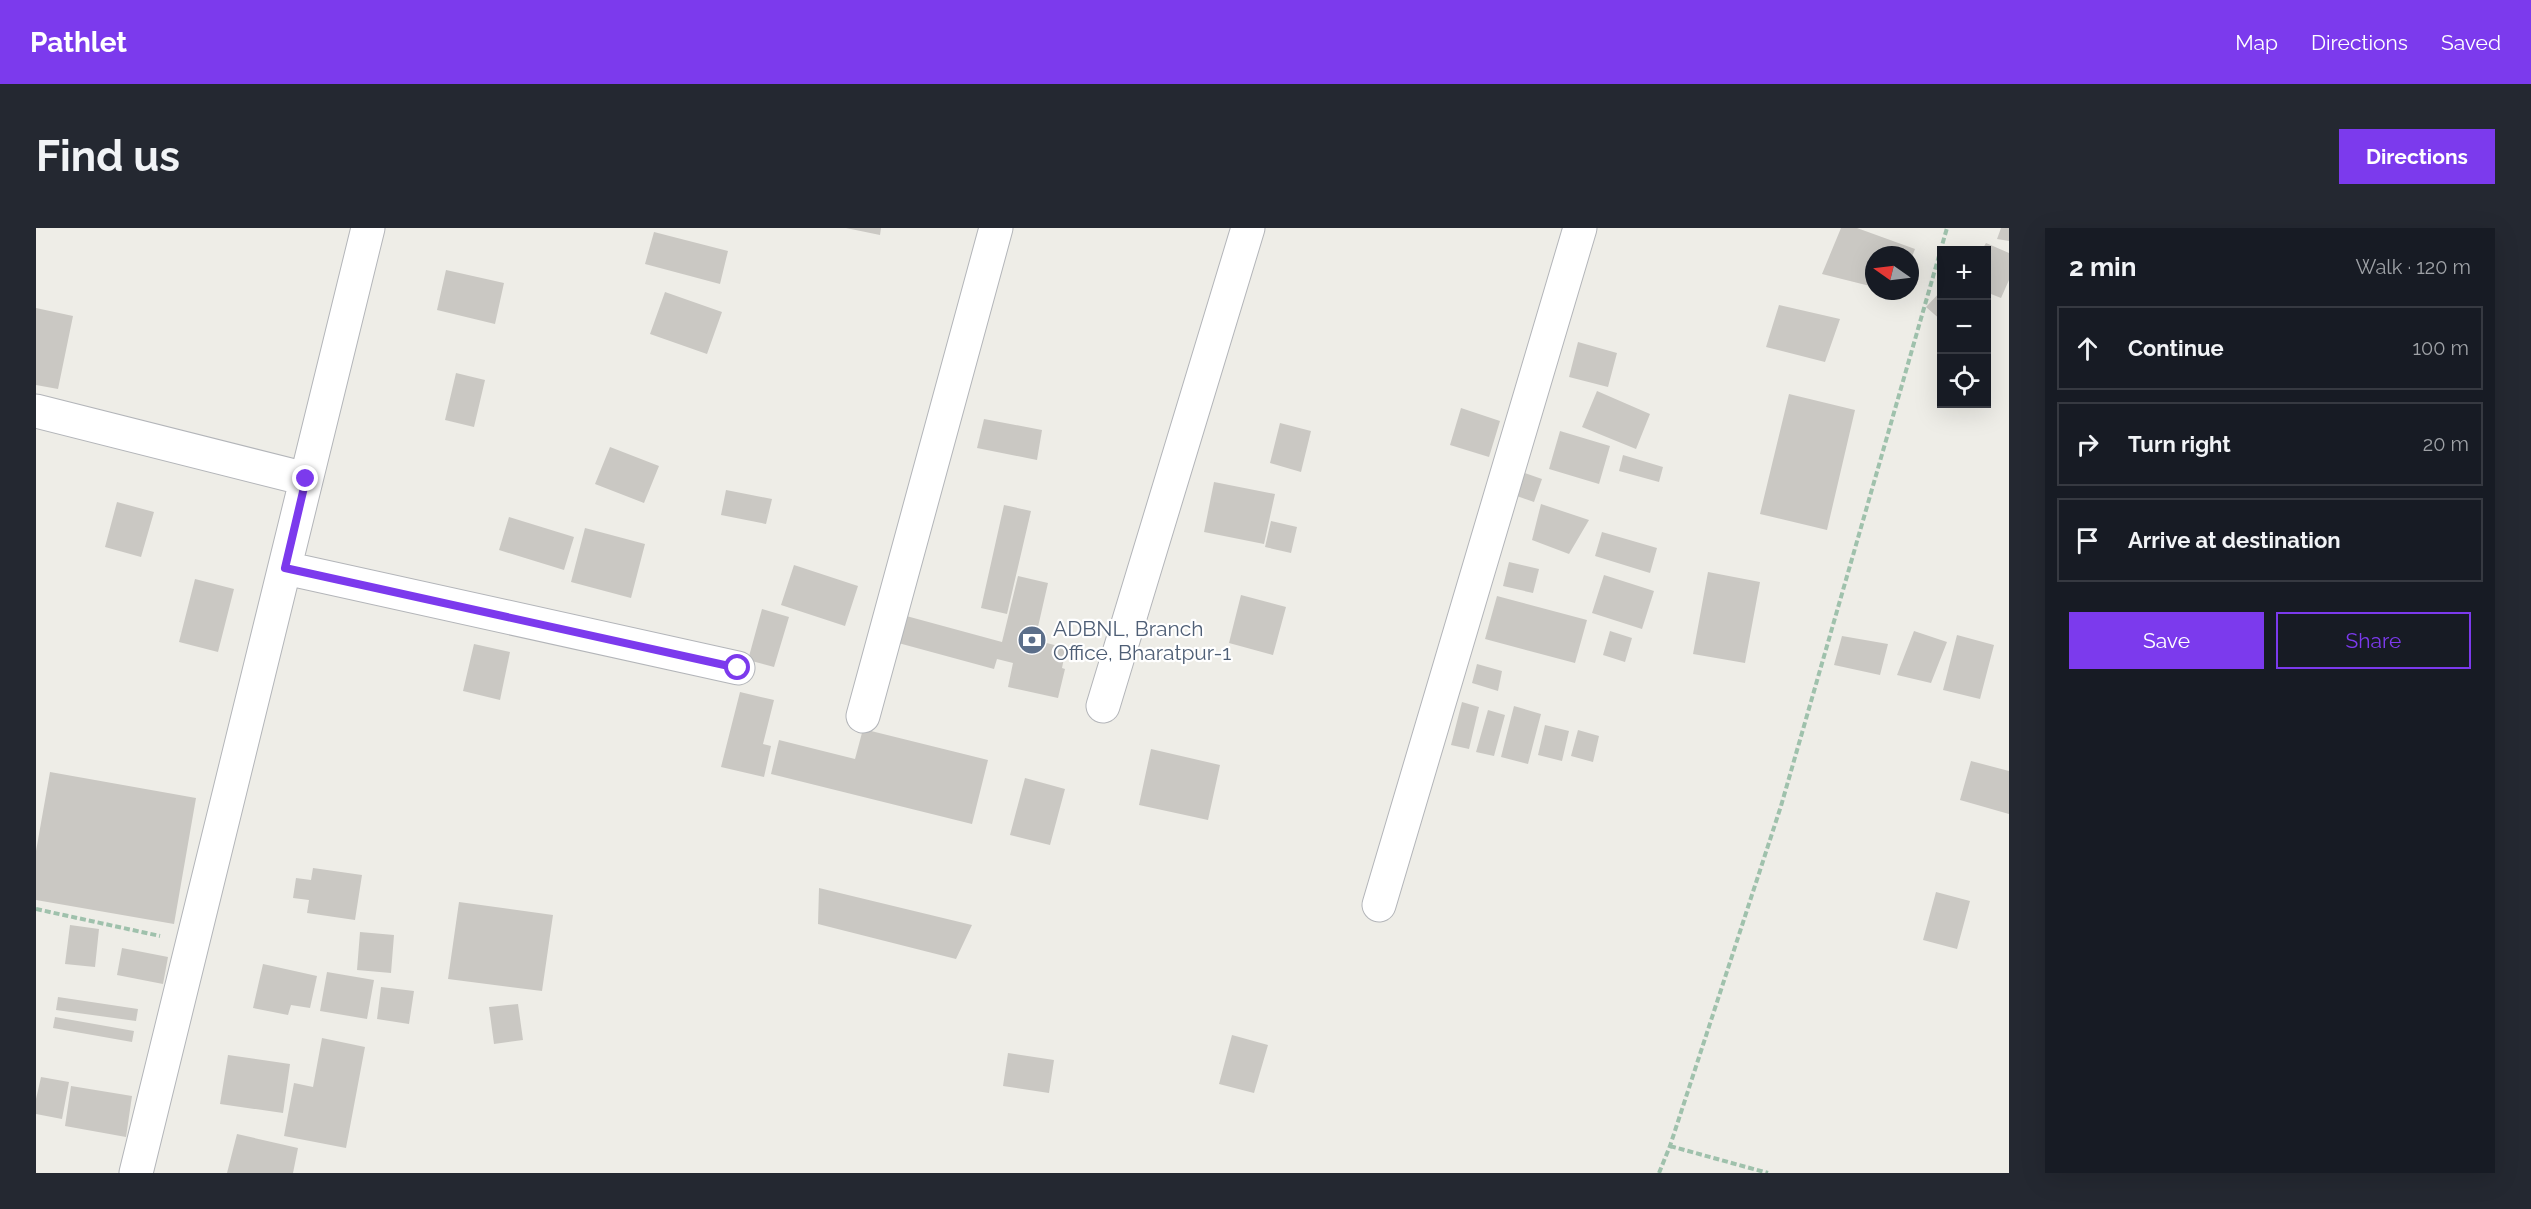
<!DOCTYPE html>
<meta charset="utf-8">
<style>
:root{--surface:#171b24;--page:#242831;--text:#f1f3f6;--muted:#9ea1a6;--line:#363941;--accent:#7c3aed}
body{margin:0;font-family:Raleway,sans-serif;background:var(--page);color:var(--text)}
.controls{position:absolute;right:18px;top:18px;display:grid;overflow:hidden;border-radius:0px;box-shadow:0 6px 24px #0002}
.controls button{width:54px;height:54px;display:grid;place-items:center;padding:0;border:0;border-bottom:2px solid var(--line);background:var(--surface);color:var(--text);font:30px sans-serif}
.compass{position:absolute;left:1829px;top:18px;width:54px;height:54px;border-radius:50%;background:var(--surface);box-shadow:0 6px 24px #0002;rotate:284deg}
.stop{position:absolute;width:18px;height:18px;margin:-14px;border:4px solid #7c3aed;border-radius:50%;background:#fff}
.stop.end{background:#7c3aed;border-color:#fff;box-shadow:0 2px 6px #0008}
.list{margin:0;padding:0;list-style:none}
h2{display:flex;justify-content:space-between;align-items:center;height:78px;margin:0;padding:0 24px;font-size:26px}
h2 small{font-size:20px;font-weight:400;color:var(--muted)}
.list li{display:grid;grid-template-columns:39px 1fr auto;gap:18px;align-items:center;box-sizing:border-box;height:84px;margin:0 12px 12px;padding:0 12px;border:2px solid var(--line);border-radius:0px}
.list b{display:block;font-size:22px;white-space:nowrap}
.list em{font-size:20px;font-style:normal;color:var(--muted)}
.actions{display:flex;gap:12px;padding:18px 24px}
.actions a{flex:1;padding:14px 0;border:2px solid var(--accent);border-radius:0px;text-align:center;font-size:21px;color:var(--accent)}
.actions .main{background:var(--accent);color:#fff}
.icon{flex:none;width:33px;height:33px;fill:none;stroke:currentColor;stroke-width:2;stroke-linecap:round;stroke-linejoin:round}
.map{position:relative;flex:none;width:1973px;height:945px;overflow:hidden;border-radius:0px}
header{display:flex;align-items:center;gap:36px;box-sizing:border-box;height:84px;padding:0 30px;background:var(--accent);color:#fff}
header strong{font-size:28px}
nav{display:flex;gap:33px;margin-inline-start:auto;font-size:21px}
.intro{display:flex;align-items:center;justify-content:space-between;box-sizing:border-box;height:144px;padding:0 36px}
h1{margin:0;font-size:42px}
.button{padding:15px 27px;border-radius:0px;background:var(--accent);color:#fff;font-size:21px;font-weight:700}
main{display:flex;gap:36px;padding:0 36px}
aside{flex:1;background:var(--surface);border-radius:0px;box-shadow:0 6px 24px #0002}
.map>svg:first-child{display:block}
.building{fill:#cac8c3}
.lines{fill:none;stroke-linecap:round;stroke-linejoin:round}
.minor-casing{stroke:#b3b5b9;stroke-width:35}
.path{stroke:#9fc1ac;stroke-width:4;stroke-dasharray:6 3;stroke-linecap:butt}
.minor{stroke:#fff;stroke-width:33}
.route{stroke:#7c3aed;stroke-width:8}
.labels{text-anchor:middle;dominant-baseline:central;stroke-width:4.5;stroke-linejoin:round;paint-order:stroke}
.service-label{font-size:21px;fill:#4e5e75;stroke:#fff;text-anchor:start}
</style>
<header>
<strong>Pathlet</strong>
<nav><a>Map</a><a>Directions</a><a>Saved</a></nav>
</header>
<div class="intro"><h1>Find us</h1><a class="button">Directions</a></div>
<main>
<div class="map">
<svg width="1973" height="945" viewBox="0 0 1973 945">
<rect width="100%" height="100%" fill="#eeede7"/>
<!-- building -->
<path class="building" d="M810 0H845L844 7Z
M1805 0H1821L1879 21 1874 34V27H1838V59L1786 46Z
M1965 0H1973V13L1961 11Z
M618 4 692 23 684 56 609 36Z
M1950 15 1973 25V52L1965 70 1950 64V22H1946Z
M410 42 468 55 459 96 401 82Z
M1906 62V93L1890 79Z
M629 64 686 84 671 126 614 106Z
M1743 77 1804 91 1789 134 1730 119Z
M0 80 37 88 22 161 0 157Z
M1542 114 1581 125 1572 159 1533 149Z
M420 145 449 152 438 199 409 192Z
M1561 163 1614 186 1600 221 1546 199Z
M1753 166 1819 182 1791 302 1724 286Z
M1425 180 1464 193 1453 229 1414 217Z
M948 191 1006 202 1001 232 941 220Z
M1244 195 1275 203 1265 244 1234 235Z
M1524 203 1574 218 1563 256 1513 241Z
M574 219 623 238 608 275 559 256Z
M1587 227 1627 239 1623 254 1583 243Z
M1486 244 1506 251 1498 274 1478 267Z
M1178 254 1239 266 1228 316 1168 304Z
M690 262 736 271 730 296 685 287Z
M81 274 118 284 105 329 69 319Z
M1505 276 1553 292 1533 326 1496 312Z
M968 277 995 283 971 386 945 380Z
M473 289 538 309 528 342 463 322Z
M1235 293 1261 299 1255 325 1229 319Z
M549 300 609 316 595 370 535 354Z
M1566 304 1621 320 1614 345 1559 328Z
M1473 334 1503 341 1497 365 1467 358Z
M758 337 822 358 809 398 745 377Z
M1672 344 1724 354 1709 435 1657 426Z
M1568 347 1618 363 1606 401 1556 385Z
M982 348 1012 355 999 412 1030 420 1026 440 1029 441 1022 470 972 459 977 435 961 431 958 441 855 413 863 386 966 414Z
M159 351 198 361 182 424 143 414Z
M1205 367 1250 379 1237 427 1193 415Z
M1461 368 1551 392 1539 435 1449 411Z
M726 381 753 389 738 439 712 432Z
M1574 403 1596 410 1589 434 1567 427Z
M1878 403 1911 414 1895 455 1861 447Z
M1921 407 1958 417 1944 471 1907 462Z
M1806 408 1852 416 1844 447 1798 437Z
M438 416 474 424 464 472 427 463Z
M1441 436 1466 443 1462 463 1436 455Z
M704 464 738 472 727 516 735 518 728 549 685 539Z
M1426 474 1443 479 1433 521 1415 517Z
M1478 478 1505 486 1492 536 1465 529Z
M1452 482 1469 487 1458 528 1440 524Z
M1509 497 1533 503 1526 533 1502 527Z
M827 501 952 532 936 596 735 546 743 512 819 531Z
M1542 502 1563 508 1557 534 1535 528Z
M1115 521 1184 537 1172 592 1103 577Z
M1935 533 1973 543V586L1924 572Z
M14 544 160 570 138 696 0 672V623Z
M989 550 1029 561 1014 617 974 607Z
M277 640 326 647 319 692 271 685 273 672 257 670 260 650 275 652Z
M783 660 936 697 920 731 782 696Z
M1900 664 1934 673 1921 721 1887 712Z
M423 674 517 687 506 763 412 751Z
M34 697 63 701 59 739 29 736Z
M324 704 358 707 355 745 321 742Z
M86 720 132 729 127 756 81 747Z
M227 736 281 748 274 780 255 777 252 787 217 780Z
M291 744 338 752 331 791 284 783Z
M345 759 378 763 373 796 341 791Z
M22 769 102 781 100 793 20 782Z
M482 776 487 812 458 816 453 779Z
M19 789 98 803 96 814 17 800Z
M1196 807 1232 817 1218 865 1183 856Z
M286 810 329 819 310 920 248 908 258 855 277 859Z
M972 825 1018 832 1013 865 967 858Z
M192 827 254 836 247 885 184 876Z
M5 849 33 854 26 891 0 886V871Z
M35 858 96 868 90 909 29 898Z
M201 906 262 920 257 945H191Z"/>
<g class="lines">
<!-- minor casing -->
<g class="minor-casing">
<path id="minor" d="M0 183 270 251
M249 340 702 440
M1067 478 1212 0
M827 488 960 0
M1343 677 1544 0
M100 945 332 0"/>
</g>
<!-- path -->
<path class="path" d="M0 681 124 708
M1634 918 1732 945
M1623 945 1634 918 1745 578 1911 0"/>
<!-- minor -->
<use href="#minor" class="minor"/>
</g>
<g class="lines">
<!-- route -->
<path class="route" d="M270 251 249 340 702 440"/>
</g>
<!-- icons -->
<defs>
<g id="bank-disc" transform="scale(1.5)"><circle r="9.5" fill="#5c6f8a" stroke="#fff"/><path d="M-6-4H6V4H-6ZM0-2.3a2.3 2.3 0 1 0 0 4.6a2.3 2.3 0 1 0 0-4.6Z" fill="#fff"/></g>
</defs>
<g fill-rule="evenodd">
<use href="#bank-disc" x="996" y="412"/>
</g>
<g class="labels">
<!-- service labels -->
<g class="service-label">
<text x="1017" y="400">ADBNL, Branch<tspan x="1017" dy="24">Office, Bharatpur-1</tspan></text>
</g>
</g>
</svg>
<div class="controls">
<button>+</button>
<button>−</button>
<button><svg class="icon" aria-label="locate" viewBox="0 0 24 24"><circle cx="12" cy="12" r="6"/><path d="M12 2v4M12 18v4M2 12h4M18 12h4"/></svg></button>
</div>
<svg class="compass" viewBox="-18 -18 36 36"><path d="M0-13l5 13h-10z" fill="#e53935"/><path d="M0 13l5-13h-10z" fill="#9ea1a6"/></svg>
<div class="stop" style="left:702px;top:440px"></div>
<div class="stop end" style="left:270px;top:251px"></div>
</div>
<aside>
<h2>2 min<small>Walk · 120 m</small></h2>
<ul class="list">
<li><svg class="icon" aria-label="ahead" viewBox="0 0 24 24"><path d="M12 20V5M6 11l6-6 6 6"/></svg><div><b>Continue</b></div><em>100 m</em></li>
<li><svg class="icon" aria-label="right" viewBox="0 0 24 24"><path d="M7 20v-9h11M14 6l5 5-5 5"/></svg><div><b>Turn right</b></div><em>20 m</em></li>
<li><svg class="icon" aria-label="arrive" viewBox="0 0 24 24"><path d="M6 21V4h12l-3 4 3 4H6"/></svg><div><b>Arrive at destination</b></div></li>
</ul>
<div class="actions"><a class="main">Save</a><a>Share</a></div>
</aside>
</main>
